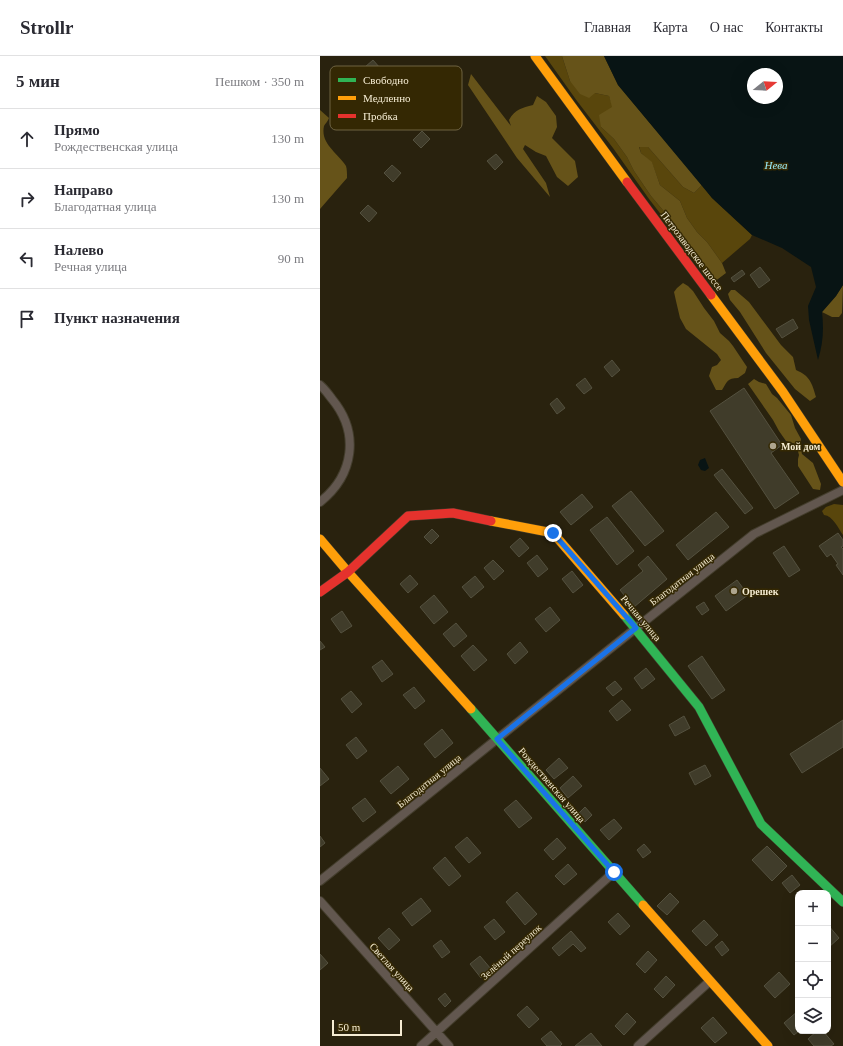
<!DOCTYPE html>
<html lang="ru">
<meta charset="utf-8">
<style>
:root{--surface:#fff;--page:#f7f7f7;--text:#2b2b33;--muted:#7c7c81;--line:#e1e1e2}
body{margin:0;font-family:"Times New Roman",serif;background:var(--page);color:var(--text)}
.controls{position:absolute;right:12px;bottom:12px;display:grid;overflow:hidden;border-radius:8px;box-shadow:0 4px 16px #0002}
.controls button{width:36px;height:36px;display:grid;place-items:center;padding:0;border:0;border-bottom:1px solid var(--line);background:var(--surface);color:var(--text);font:20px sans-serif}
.compass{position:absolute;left:427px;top:12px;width:36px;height:36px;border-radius:50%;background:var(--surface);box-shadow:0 4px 16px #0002;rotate:72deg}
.scale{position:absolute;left:12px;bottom:10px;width:70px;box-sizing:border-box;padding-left:4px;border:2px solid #f5ecd3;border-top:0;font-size:11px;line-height:14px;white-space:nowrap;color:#f5ecd3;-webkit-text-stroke:3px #342803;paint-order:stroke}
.stop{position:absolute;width:12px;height:12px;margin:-9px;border:3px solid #1a73e8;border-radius:50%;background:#fff}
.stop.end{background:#1a73e8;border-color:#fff;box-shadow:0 1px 4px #0008}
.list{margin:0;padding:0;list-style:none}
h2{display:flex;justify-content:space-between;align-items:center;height:52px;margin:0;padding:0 16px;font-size:17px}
h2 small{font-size:13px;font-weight:400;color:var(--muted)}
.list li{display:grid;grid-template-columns:26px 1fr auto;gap:12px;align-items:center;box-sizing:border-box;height:60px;padding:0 16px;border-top:1px solid var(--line)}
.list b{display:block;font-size:15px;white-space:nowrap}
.list p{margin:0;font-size:13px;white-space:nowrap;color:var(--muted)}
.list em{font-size:13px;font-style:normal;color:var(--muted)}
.icon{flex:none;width:22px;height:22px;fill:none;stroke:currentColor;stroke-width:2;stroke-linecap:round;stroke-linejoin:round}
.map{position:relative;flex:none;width:523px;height:990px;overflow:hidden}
header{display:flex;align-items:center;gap:24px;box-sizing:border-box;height:56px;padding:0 20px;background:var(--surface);border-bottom:1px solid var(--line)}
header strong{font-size:19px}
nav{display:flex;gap:22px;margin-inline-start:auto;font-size:14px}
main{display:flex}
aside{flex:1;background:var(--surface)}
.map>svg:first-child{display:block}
.green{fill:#59460c}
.forest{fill:#665319}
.water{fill:#081414;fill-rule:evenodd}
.building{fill:#403c2a;stroke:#54513f}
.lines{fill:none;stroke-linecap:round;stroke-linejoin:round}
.street-casing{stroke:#433d2c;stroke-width:10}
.fast-casing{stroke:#433d2c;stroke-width:10}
.slow-casing{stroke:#433d2c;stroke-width:10}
.jam-casing{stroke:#433d2c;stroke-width:10}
.street{stroke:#62574f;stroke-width:8}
.fast{stroke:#30b455;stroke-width:9}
.slow{stroke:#ff9f0a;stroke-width:9}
.jam{stroke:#e5322d;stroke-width:9}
.route{stroke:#1a73e8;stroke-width:5}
.poi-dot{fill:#aea58e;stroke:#342803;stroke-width:1.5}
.labels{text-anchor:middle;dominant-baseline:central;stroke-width:3;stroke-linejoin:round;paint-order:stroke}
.street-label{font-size:10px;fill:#f5ecd3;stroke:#342803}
.poi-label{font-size:10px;font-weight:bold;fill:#f5ecd3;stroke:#342803;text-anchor:start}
.water-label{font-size:11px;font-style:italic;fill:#99ebf9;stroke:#342803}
.key{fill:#342803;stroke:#6e6341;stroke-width:1}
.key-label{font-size:11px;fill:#f5ecd3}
</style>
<header>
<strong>Strollr</strong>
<nav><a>Главная</a><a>Карта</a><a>О нас</a><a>Контакты</a></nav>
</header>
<main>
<aside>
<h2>5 мин<small>Пешком · 350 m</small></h2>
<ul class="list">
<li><svg class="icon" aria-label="ahead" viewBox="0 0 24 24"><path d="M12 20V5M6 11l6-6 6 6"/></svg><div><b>Прямо</b><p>Рождественская улица</p></div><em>130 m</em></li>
<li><svg class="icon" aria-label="right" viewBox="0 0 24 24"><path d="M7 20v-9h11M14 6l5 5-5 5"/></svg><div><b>Направо</b><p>Благодатная улица</p></div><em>130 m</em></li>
<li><svg class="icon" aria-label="left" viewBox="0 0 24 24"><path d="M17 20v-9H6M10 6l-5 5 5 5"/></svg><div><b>Налево</b><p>Речная улица</p></div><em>90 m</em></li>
<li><svg class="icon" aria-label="arrive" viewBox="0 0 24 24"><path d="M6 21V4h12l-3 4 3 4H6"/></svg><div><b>Пункт назначения</b></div></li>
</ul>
</aside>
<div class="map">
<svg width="523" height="990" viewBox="0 0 523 990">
<rect width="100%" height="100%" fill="#29220e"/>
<!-- green -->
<path class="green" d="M225 0H242L250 25 275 37 289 40 293 51 281 71 294 83 307 101 314 115 331 140 347 159 367 188 389 213 394 226 380 209 329 143 293 92 257 45Z
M319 90 328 91 363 131 374 137 382 129 392 142 432 179 430 183 402 207 387 186 377 176 367 162 360 145 340 129 332 107 321 97Z
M514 448 523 449V479C518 472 513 460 504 459L502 455 506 451Z"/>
<!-- forest -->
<path class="forest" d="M242 0H284L298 29 382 129 374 137 363 131 328 91H319L321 97 332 106 340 129 360 145 367 162 377 176 387 186 402 207 406 217 394 226 389 213 367 188 347 159 331 140 314 115 307 101 294 83 281 71 279 59 292 51 289 40 275 37 269 42 260 38 250 25Z
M151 18 191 70 189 64C195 53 202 52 213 49L217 40 226 46 236 60 237 71 232 82 255 105 258 121 248 130 237 121 226 100 216 96 205 89 203 93 226 127 230 141 197 102 148 29Z
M0 54 9 62C8 65 5 68 4 70 0 88 18 97 26 110 27 113 27 118 27 122L0 153Z
M363 227 368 230 373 235 384 252 394 265 400 277 409 285 413 290 427 311 425 317 418 322C407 322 407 326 402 334H396L389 320 392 311 397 309 401 304 397 298 366 273 360 262 356 245 354 236 357 232Z
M523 229 522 257 519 261H512L502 256 516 240Z
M411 234H415L429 246 461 289 473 301 476 314C490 320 492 327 496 341L490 345 475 333 446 297 420 256 410 244 408 238Z
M434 323 439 326 446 328 452 338 457 342 471 359 475 372 481 383 480 389 482 398 493 407 501 428 500 434 493 433 478 410V403L479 399 476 388 466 385 459 375 453 364 428 328Z"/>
<!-- water -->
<path class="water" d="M284 0H523V229L516 240 502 256C504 274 503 288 498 304L489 264 488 250 496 231 491 211 462 192 432 179 392 142 298 29ZM433 18H457V42H433Z
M385 402 389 412 385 415 381 414 378 409 380 404Z"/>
<!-- building -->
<path class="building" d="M53 4 60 12 44 26 37 18Z
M102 75 110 83 101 92 93 84Z
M176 98 183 106 175 114 167 105Z
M72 109 81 117 73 126 64 117Z
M48 149 57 157 49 166 40 157Z
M440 211 450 224 439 232 430 219Z
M422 214 425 218 414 226 411 222Z
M473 263 478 272 462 282 456 273Z
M292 304 300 314 292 321 284 311Z
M265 322 272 332 264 338 256 329Z
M424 332 462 389 451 397 479 437 455 453 390 355Z
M237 342 245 352 237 358 230 348Z
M402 413 433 452 425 458 394 419Z
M311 435 344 475 325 490 292 450Z
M262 438 273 451 251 469 240 456Z
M396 456 409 471 368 504 356 489Z
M287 461 314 495 297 509 270 474Z
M112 473 119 480 111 488 104 481Z
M518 477 523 484V490L521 491 523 493V519L516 509 518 508 511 498 507 501 499 490Z
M200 482 209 492 199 501 190 491Z
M464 490 480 514 469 521 453 497Z
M217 499 228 513 218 521 207 507Z
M328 500 347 523 314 551 300 534 323 515 318 509Z
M173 504 184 515 174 524 164 512Z
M252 515 263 529 253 537 242 523Z
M90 519 98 528 88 537 80 528Z
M155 520 164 531 151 542 142 531Z
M417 524 428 539 406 555 395 540Z
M114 539 128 556 114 568 100 551Z
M384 546 389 554 382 559 376 551Z
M230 551 240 564 226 576 215 563Z
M22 555 32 570 21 577 11 563Z
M136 567 147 580 134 591 123 578Z
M0 585 5 591 0 594Z
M200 586 208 596 195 608 187 598Z
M153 589 167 604 154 615 141 600Z
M382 600 405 634 392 643 368 610Z
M62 604 73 618 62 626 52 611Z
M326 612 335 623 322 633 314 622Z
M295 625 302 633 293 640 286 632Z
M94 631 105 645 95 653 83 639Z
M31 635 42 648 32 657 21 643Z
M302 644 311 654 297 665 289 655Z
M364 660 370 672 355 680 349 669Z
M523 664V691L482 717 470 698Z
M122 673 133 687 115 702 104 688Z
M36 681 47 695 37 703 26 689Z
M239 702 248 712 234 723 226 714Z
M385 709 391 720 375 729 369 717Z
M78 710 89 723 71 738 60 725Z
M0 712 9 723 0 730Z
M253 720 262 730 248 742 240 732Z
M45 742 56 756 43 766 32 752Z
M196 744 212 762 199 772 184 754Z
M265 751 272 759 265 766 258 758Z
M294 763 302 772 289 784 280 774Z
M0 780 5 787 0 791Z
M147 781 161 797 149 807 135 791Z
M237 782 246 792 233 804 224 794Z
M324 788 331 796 323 802 317 794Z
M447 790 467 810 452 825 432 804Z
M125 801 141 820 129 830 113 812Z
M248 808 257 818 244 829 235 820Z
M472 819 480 829 470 837 462 827Z
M197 836 217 858 205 869 186 846Z
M350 837 359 846 347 859 337 850Z
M101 842 111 855 92 870 82 857Z
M298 857 310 870 300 879 288 866Z
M174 863 185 876 175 884 164 871Z
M384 864 398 879 386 890 372 875Z
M508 869 519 882 508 892Z
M69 872 80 884 69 894 58 882Z
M251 875 266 892 261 896 253 888 239 900 232 892Z
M121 884 130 896 122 902 113 890Z
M402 885 409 894 402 900 395 891Z
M328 895 337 904 325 917 316 908Z
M0 898 8 907 0 914Z
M160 900 171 913 161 922 150 908Z
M459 916 470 928 455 942 444 930Z
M346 920 355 929 343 942 334 933Z
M125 937 131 945 125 951 118 943Z
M207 950 219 963 209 972 197 959Z
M478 955V975H479L474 979 464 967Z
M307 957 316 966 304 979 295 970Z
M393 961 407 977 395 987 381 972Z
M231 975 242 988 240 990H227L221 983Z
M497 975H503L514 988 511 990H494L488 983Z
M271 977 282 990H255Z"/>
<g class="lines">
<!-- street casing -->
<g class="street-casing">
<path id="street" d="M0 329C5 333 8 338 12 343 40 377 34 419 0 446
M0 825 177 683 434 478 523 434
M0 845 129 990
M101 990 294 816
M318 990 390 925"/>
</g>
<!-- fast casing -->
<g class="fast-casing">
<path id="fast" d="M304 559 379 651 441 768 523 846
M151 653 323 849"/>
</g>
<!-- slow casing -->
<g class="slow-casing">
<path id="slow" d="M215 0 307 126
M391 239 463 336 523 426
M171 465 233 477 304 559
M0 483 28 516 151 653
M323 849 448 990"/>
</g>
<!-- jam casing -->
<g class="jam-casing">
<path id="jam" d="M307 126 391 239
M0 536 28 516 88 460 133 457 171 465"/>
</g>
<!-- street -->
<use href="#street" class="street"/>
<!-- fast -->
<use href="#fast" class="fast"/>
<!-- slow -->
<use href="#slow" class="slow"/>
<!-- jam -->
<use href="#jam" class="jam"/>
</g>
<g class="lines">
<!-- route -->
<path class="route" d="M233 477 316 572 177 683 294 816"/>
</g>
<!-- markers -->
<g class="poi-dot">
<circle cx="453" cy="390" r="4"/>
<circle cx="414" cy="535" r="4"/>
</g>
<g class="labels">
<!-- street labels -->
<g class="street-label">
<text transform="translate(372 195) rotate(53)">Петрозаводское шоссе</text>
<text transform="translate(362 523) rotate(-38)">Благодатная улица</text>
<text transform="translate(321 562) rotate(50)">Речная улица</text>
<text transform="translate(109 725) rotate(-39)">Благодатная улица</text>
<text transform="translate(232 729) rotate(49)">Рождественская улица</text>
<text transform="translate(191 896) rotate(-42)">Зелёный переулок</text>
<text transform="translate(72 911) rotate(48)">Светлая улица</text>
</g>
<!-- poi labels -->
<g class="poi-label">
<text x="461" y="390">Мой дом</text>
<text x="422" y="535">Орешек</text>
</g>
<!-- water labels -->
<g class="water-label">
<text x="456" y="109">Нева</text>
</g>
</g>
<!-- legend -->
<rect x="10" y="10" width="132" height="64" rx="6" class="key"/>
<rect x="18" y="22" width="18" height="4" fill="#30b455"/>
<rect x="18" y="40" width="18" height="4" fill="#ff9f0a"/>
<rect x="18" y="58" width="18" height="4" fill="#e5322d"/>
<g class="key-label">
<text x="43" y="28">Свободно</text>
<text x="43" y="46">Медленно</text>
<text x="43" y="64">Пробка</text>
</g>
</svg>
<div class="controls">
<button>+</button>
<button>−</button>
<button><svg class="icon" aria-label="locate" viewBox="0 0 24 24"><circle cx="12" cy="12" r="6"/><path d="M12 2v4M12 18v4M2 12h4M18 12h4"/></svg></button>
<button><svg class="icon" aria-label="layers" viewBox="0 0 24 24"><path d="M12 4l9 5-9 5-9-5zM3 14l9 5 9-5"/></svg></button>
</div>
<svg class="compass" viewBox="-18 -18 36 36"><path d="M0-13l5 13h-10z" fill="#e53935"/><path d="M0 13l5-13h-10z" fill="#7c7c81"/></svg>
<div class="scale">50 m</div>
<div class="stop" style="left:294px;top:816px"></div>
<div class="stop end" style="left:233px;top:477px"></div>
</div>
</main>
